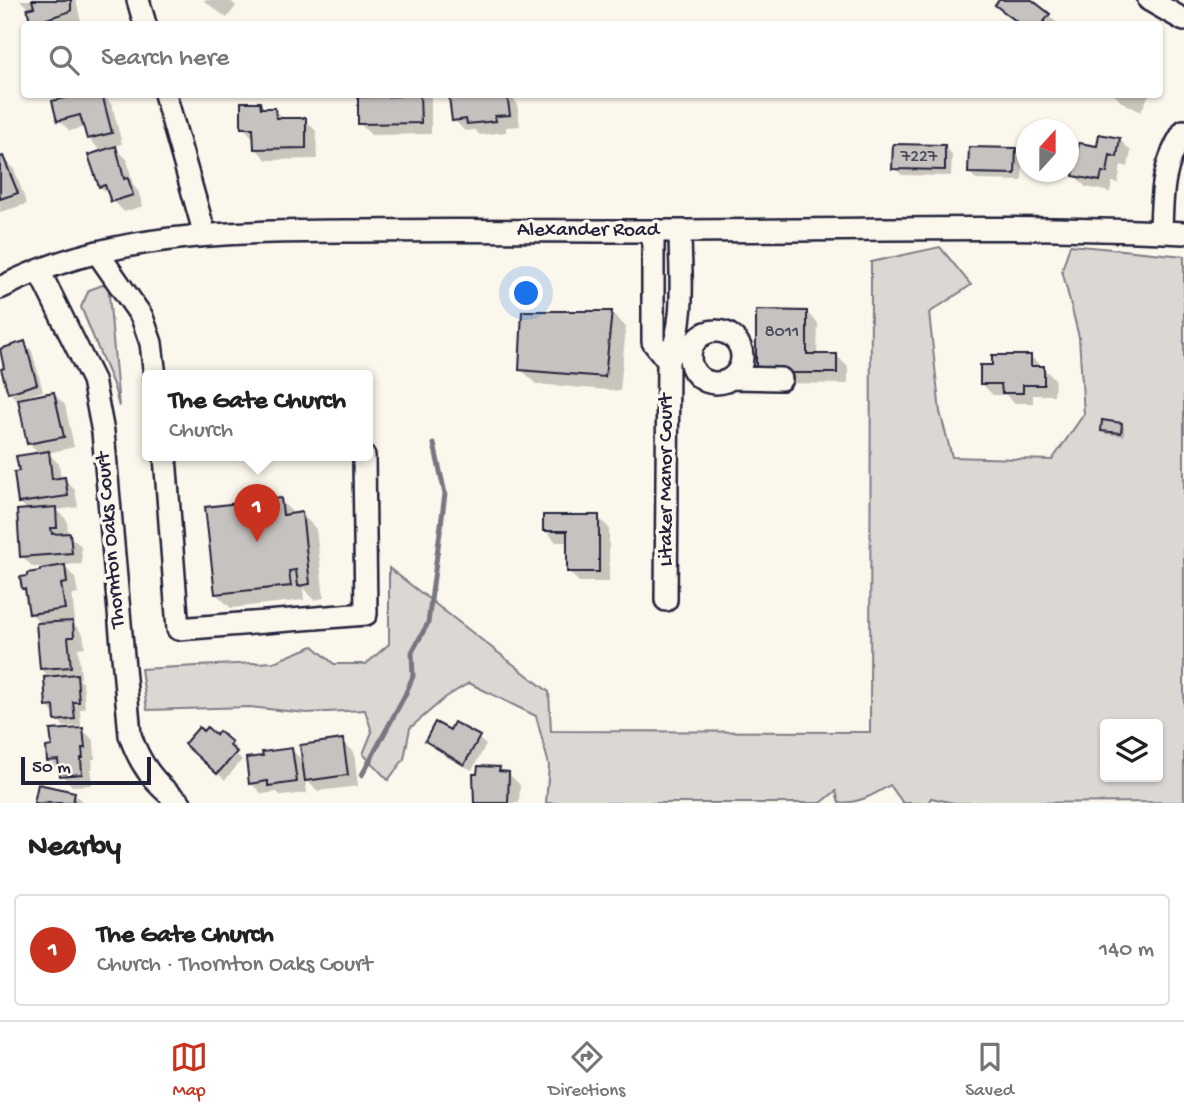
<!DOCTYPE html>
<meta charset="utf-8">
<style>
:root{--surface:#fff;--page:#f6f6f6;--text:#222;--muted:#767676;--line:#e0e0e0;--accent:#c8321e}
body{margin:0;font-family:"Gochi Hand",sans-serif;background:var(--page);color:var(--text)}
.controls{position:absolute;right:21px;bottom:21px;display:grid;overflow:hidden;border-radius:7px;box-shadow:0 2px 5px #0004}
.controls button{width:63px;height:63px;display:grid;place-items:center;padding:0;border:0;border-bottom:2px solid var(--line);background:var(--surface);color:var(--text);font:35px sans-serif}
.compass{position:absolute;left:1016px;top:119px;width:63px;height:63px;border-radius:50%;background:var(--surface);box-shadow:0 2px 5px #0004;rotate:21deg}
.scale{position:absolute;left:21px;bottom:18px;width:130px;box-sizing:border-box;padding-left:7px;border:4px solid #22223b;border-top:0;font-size:19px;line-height:24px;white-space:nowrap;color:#22223b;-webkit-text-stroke:5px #fbf7ec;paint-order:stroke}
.you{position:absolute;left:527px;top:294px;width:24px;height:24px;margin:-18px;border:5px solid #fff;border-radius:50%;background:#1a73e8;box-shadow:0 0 0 10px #1a73e833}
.badge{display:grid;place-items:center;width:46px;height:46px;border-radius:50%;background:var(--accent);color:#fff;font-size:23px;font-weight:700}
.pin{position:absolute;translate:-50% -58px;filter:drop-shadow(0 2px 4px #0008)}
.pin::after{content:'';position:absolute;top:37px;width:24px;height:21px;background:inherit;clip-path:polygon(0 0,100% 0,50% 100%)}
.popup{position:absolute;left:142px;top:370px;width:231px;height:91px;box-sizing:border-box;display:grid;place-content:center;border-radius:7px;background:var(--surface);filter:drop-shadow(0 2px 5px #0005);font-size:23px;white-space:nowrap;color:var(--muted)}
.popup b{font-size:26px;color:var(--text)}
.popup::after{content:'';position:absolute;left:50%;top:100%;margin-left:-14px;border:14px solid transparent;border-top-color:var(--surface)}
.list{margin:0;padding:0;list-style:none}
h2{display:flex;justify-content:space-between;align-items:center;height:91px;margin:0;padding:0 28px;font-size:30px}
h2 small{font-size:23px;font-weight:400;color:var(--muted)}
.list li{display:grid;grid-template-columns:46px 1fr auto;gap:21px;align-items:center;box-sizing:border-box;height:112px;margin:0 14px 14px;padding:0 14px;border:2px solid var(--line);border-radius:7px}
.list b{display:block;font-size:26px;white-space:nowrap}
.list p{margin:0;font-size:23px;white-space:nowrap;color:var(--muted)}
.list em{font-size:23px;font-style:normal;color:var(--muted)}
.icon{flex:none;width:38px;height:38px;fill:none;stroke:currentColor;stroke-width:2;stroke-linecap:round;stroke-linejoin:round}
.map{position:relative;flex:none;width:1184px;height:803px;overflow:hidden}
.search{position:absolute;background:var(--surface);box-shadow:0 2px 5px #0004;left:21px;right:21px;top:21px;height:77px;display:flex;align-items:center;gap:18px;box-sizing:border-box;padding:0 24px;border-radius:7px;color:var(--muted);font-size:26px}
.sheet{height:217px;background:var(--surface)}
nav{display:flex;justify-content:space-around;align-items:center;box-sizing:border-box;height:98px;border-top:2px solid var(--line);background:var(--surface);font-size:19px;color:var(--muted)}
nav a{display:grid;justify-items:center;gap:4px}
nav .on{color:var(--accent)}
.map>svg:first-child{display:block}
.green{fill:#dbd8d3;stroke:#7e7d87;stroke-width:2;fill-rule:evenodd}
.shadow{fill:#0003}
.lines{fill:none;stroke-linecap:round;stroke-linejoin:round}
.stream{stroke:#787681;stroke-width:5}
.building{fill:#c6c2c0;stroke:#22223b;stroke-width:2}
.minor-casing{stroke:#22223b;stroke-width:26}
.minor{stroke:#fbf7ec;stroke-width:21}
.labels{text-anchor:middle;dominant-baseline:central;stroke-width:7;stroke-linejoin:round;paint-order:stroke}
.number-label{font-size:18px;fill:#4b4a5c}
.street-label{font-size:21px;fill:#22223b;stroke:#fbf7ec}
</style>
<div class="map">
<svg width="1184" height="803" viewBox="0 0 1184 803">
<rect width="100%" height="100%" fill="#fbf7ec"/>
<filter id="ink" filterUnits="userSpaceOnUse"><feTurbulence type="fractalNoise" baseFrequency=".0143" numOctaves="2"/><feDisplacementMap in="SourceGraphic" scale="14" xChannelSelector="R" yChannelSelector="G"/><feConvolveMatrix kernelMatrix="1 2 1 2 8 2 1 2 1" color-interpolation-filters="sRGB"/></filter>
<g filter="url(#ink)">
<!-- green -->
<path class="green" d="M1070 245 1184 256V802L954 803 931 798 928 803H903L890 785C873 795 860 803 839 803L836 791 821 803H546L549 765 536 716 469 683 446 697 410 728 404 759 388 780 363 754 372 732 365 710 306 713 249 707 147 710 141 669 274 662 313 646 334 664H366L389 644V568L549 692 551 731 870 732 871 262 940 247 971 285 929 313 940 412 952 457 1052 460 1084 414 1079 337 1062 270ZM1105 724H1158V777H1105Z
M108 283 119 407 114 387 81 307 89 290Z"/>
<!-- shadow -->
<path class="shadow" d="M20 0H76L81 22 75 24H34L29 9Z
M203 0H230L236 6 227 18Z
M1001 0H1029L1056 22 1054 24H1020L997 5Z
M49 94H64L52 98Z
M102 94 112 105 122 144 113 146 127 159 133 185 138 191 143 206 124 212 100 186 112 146 100 150 88 138 85 127 70 131 59 120Z
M402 94H431V134L371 135 360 124 402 98Z
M455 94H508L517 103 520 126 506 127V132L480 135 475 130 465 131 454 120 458 98Z
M1114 94H1149L1141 112 1120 101Z
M260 103 266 110H275L285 120H305L316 131 317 159 267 160 256 149 254 139 243 127Z
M1120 140 1131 151 1128 167 1121 165 1118 183 1112 182 1110 192 1086 187 1075 176 1099 148Z
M944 146 952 154 951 176 902 175 894 168Z
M1015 150 1023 157 1022 181 977 180 970 173Z
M2 158 14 169 27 204 0 212V159Z
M611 312 626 327 620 391 536 384 521 369Z
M806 312 818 323 817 355 837 356 848 367V384L769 383Z
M25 343 32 351 43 391 20 398 21 401 54 394 65 405 74 447 48 453 59 464 61 479H64L75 490 78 507 56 510 67 520 68 535 81 546 82 564 63 565 75 578 78 594 72 595 75 620H70L83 634 85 647 78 648 81 678H78L83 683 85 709H80L81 726 64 727 48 706 51 678 41 669 42 625 31 613 28 593 23 588 42 572V567H33L22 556 28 511 20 502 21 473 39 454 28 443 19 398 16 399 9 392Z
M1030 356 1055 379 1054 395H1033V403H1014L1006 395H993L982 384 994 367Z
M1121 424 1124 427V436L1106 434 1103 431Z
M217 456H238L219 459Z
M280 500 295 515 302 514 316 529 324 598 314 600 303 588 304 600 231 608 216 594Z
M598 517 609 528V582H579L568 571V542H556L545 530Z
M82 729 94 741 95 759H92L93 768 91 769 92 785 72 786 49 760Z
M450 733 478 738 486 745 472 770 448 758 427 741Z
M216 737 231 743 238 750 235 753 242 760 225 780 193 751Z
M342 741 354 752 358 786 318 791 305 779 307 793 281 796 277 792 262 794 251 783 292 750 304 762Z
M499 768 504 773 509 774 520 785 519 803H476L477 789Z
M40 786 74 794 84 803H36Z"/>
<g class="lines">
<!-- stream -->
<path class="stream" d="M362 775 405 695 413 676 412 652 428 623 445 494 434 444"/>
</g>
<!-- building -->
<path class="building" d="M32 0H71V11L31 24 27 9 34 7Z
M999 0H1032L1050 14 1042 24H1020L995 5Z
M82 94H102L112 133 87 139 80 115 57 121 52 101Z
M400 94H420L421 123 358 124V97L400 96Z
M471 94H507L510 115 495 116 496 121 467 124 466 119 452 121 449 97Z
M241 102H260L261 108H275L276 118H306V148L254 149 253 128H241Z
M1099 134 1120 138 1117 157 1110 155 1107 173 1102 172 1100 181 1073 176 1079 143 1097 146Z
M893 144 945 145V170L892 169Z
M116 146 124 179 128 178 133 195 111 202 105 185 99 187 88 155Z
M969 147 1016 148 1015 174 968 173Z
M3 156 18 193 0 199V157Z
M756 310 807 311V354H837V373H756Z
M522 311H612L605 377 519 370Z
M25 341 37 384 8 393 1 369 4 368 0 349Z
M992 355H1031V366H1044V385H1023V393H1002L1001 384H980V365H992Z
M54 392 64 437 27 444 18 399Z
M1102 420 1122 423 1121 433 1101 431Z
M49 451 52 479 65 477 68 496 18 503 14 472 19 471 16 456Z
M281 498 283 515 302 512 310 584 298 586 296 570 289 571 291 586 215 594 205 507Z
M56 507 57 528H51L52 534 70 533 72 553 20 557 17 510Z
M543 515H599V572H567V531H543Z
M65 565 67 583 61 584 65 609 29 614 25 589H22L20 577 27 576V573L40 571V569Z
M73 621 74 637H68L71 667 40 669 36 623Z
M77 674 79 702H73L75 719 55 721 54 706 46 707 44 677Z
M435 722 450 730 454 722 480 736 464 765 425 741Z
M199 727 203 731 207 727 216 735 219 731 232 742 229 745 237 752 217 774 184 744Z
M83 728 85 748H82L83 758H81L82 774 60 776 58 760 47 761 46 747 52 746 50 730Z
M343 739 348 775 305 781 300 745Z
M292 748 297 782 268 786V781L249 784 246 758 263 756 262 752Z
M478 766 500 767 499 771 509 772 508 803H474L473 774H477Z
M38 784 75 792 73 803H34Z"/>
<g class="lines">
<!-- minor casing -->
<g class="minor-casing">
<path id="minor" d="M138 0 145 24
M1149 0 1184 20
M165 94 205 235
M653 231V342L668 361
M1161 232C1162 192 1162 166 1184 131
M97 252 142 317 151 343 155 376
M39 271 93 380 103 432 130 735C140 765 155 784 180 803
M0 288C110 231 237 232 357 231 455 230 553 231 651 231 829 231 1006 224 1184 233
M690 357a26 26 0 1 1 52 0a26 26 0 1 1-52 0Z
M732 378 781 379
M165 456 178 629 366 614 364 456
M666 600 668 361C687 322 680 273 680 231"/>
</g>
<!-- minor -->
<use href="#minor" class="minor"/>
</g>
</g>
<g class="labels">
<!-- number labels -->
<g class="number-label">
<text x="919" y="157">7227</text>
<text x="782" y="332">8011</text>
</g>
<!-- street labels -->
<g class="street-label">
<text x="588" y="231">Alexander Road</text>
<text transform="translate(667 480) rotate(-90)">Litaker Manor Court</text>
<text transform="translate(112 540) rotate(-95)">Thornton Oaks Court</text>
</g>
</g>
</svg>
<div class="controls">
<button><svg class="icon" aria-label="layers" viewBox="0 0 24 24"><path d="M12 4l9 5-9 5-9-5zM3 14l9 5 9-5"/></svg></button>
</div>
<svg class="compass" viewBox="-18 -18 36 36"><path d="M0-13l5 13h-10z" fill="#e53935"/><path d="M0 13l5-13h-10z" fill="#767676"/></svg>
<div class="scale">50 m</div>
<div class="you"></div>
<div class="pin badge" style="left:257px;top:542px">1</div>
<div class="popup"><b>The Gate Church</b>Church</div>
<div class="search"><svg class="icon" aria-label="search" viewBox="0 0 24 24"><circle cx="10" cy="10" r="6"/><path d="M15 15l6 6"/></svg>Search here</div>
</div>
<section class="sheet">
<h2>Nearby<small></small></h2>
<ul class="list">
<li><span class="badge">1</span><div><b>The Gate Church</b><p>Church · Thornton Oaks Court</p></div><em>140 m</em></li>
</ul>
</section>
<nav>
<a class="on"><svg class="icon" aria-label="map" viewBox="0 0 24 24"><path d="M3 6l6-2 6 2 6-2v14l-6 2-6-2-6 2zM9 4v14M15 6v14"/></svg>Map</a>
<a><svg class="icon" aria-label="directions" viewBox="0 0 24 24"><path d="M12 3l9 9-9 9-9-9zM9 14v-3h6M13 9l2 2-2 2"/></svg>Directions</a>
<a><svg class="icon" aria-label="saved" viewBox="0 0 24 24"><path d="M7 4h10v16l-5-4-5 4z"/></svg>Saved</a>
</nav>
